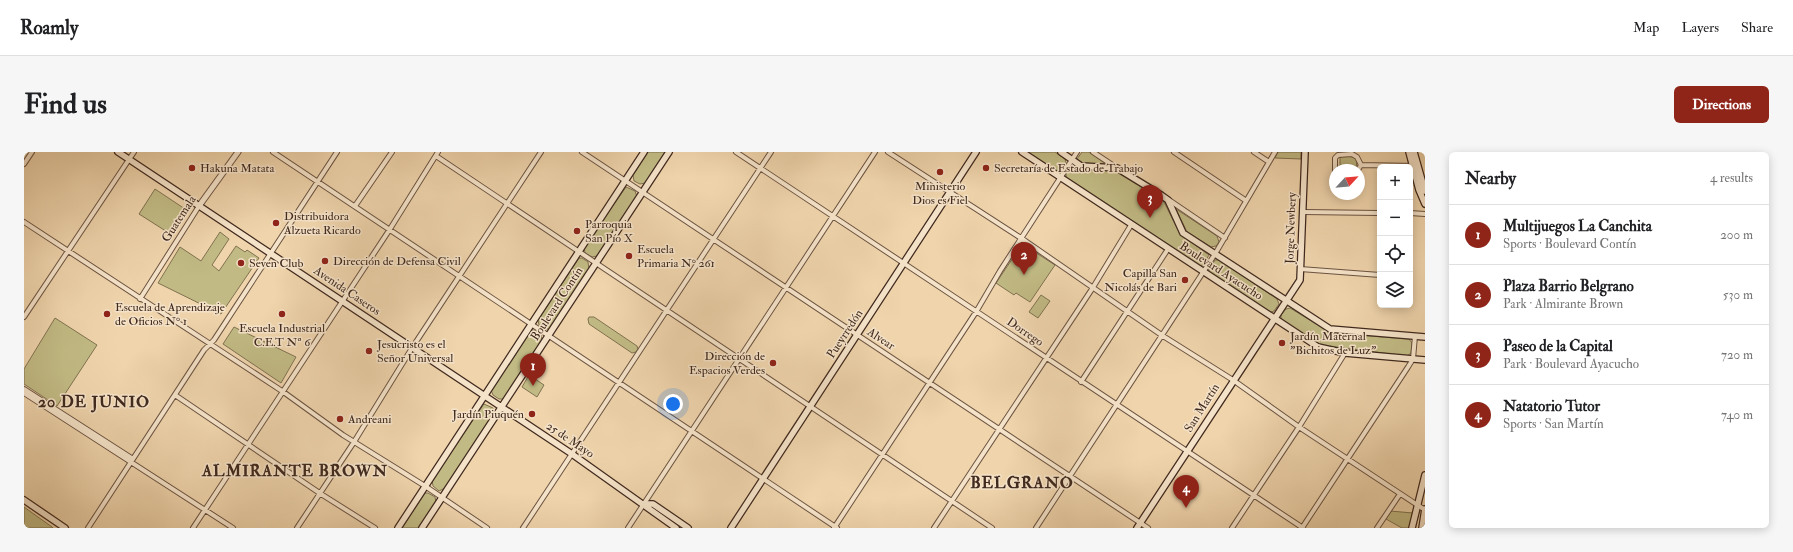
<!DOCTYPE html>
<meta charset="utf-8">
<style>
:root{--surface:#fff;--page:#f6f6f6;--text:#202124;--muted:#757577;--line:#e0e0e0;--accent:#8f2418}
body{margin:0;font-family:"IM FELL Double Pica",serif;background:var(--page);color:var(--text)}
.controls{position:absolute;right:12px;top:12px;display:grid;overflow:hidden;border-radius:6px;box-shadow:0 2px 10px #0003}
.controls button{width:36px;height:36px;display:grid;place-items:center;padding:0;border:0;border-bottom:1px solid var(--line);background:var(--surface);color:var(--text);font:20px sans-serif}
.compass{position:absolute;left:1305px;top:12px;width:36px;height:36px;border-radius:50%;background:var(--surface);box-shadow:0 2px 10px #0003;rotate:64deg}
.you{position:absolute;left:649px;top:252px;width:14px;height:14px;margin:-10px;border:3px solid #fff;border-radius:50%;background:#1a73e8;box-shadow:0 0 0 6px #1a73e833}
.badge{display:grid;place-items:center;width:26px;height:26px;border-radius:50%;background:var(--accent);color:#fff;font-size:13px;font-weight:700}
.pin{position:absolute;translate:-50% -33px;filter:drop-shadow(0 1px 2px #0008)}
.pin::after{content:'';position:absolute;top:21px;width:14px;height:12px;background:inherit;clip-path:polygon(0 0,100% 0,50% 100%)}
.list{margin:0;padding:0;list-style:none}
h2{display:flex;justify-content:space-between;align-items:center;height:52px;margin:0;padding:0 16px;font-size:17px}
h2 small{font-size:13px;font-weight:400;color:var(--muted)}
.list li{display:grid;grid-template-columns:26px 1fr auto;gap:12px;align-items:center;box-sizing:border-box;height:60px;padding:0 16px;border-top:1px solid var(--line)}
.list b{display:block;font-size:15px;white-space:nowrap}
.list p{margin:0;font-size:13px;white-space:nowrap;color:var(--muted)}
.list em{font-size:13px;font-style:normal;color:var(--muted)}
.icon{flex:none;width:22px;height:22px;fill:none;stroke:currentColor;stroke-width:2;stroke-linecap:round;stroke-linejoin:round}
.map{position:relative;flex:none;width:1401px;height:376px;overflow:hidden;border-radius:6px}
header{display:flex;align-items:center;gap:24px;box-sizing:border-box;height:56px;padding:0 20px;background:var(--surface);border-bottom:1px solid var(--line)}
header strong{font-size:19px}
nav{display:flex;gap:22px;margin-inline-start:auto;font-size:14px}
.intro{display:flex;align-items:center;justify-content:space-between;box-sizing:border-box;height:96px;padding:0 24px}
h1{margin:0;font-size:28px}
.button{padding:10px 18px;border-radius:6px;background:var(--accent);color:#fff;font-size:14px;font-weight:700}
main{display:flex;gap:24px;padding:0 24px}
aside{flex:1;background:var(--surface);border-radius:6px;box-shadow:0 2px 10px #0003}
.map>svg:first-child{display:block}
.green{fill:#c1ba84;stroke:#807251}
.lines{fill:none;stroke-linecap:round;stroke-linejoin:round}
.minor-casing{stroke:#6c5442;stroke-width:6}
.tertiary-casing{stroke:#6c5442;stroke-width:7}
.secondary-casing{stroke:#40291e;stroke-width:8}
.minor{stroke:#f5e3c9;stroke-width:4}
.tertiary{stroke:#f5e3c9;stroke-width:5}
.secondary{stroke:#f5e3c9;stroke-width:5.5}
.poi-dot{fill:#8f2418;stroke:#f5e3c9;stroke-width:1.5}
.labels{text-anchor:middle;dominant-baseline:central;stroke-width:3;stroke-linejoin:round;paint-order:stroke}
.poi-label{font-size:12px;fill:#40291e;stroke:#f5e3c9;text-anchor:start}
.street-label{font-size:12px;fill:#40291e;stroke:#f5e3c9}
.district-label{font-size:16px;font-weight:bold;letter-spacing:1px;fill:#40291e;stroke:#f5e3c9}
</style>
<header>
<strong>Roamly</strong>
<nav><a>Map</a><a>Layers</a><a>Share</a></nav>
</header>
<div class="intro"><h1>Find us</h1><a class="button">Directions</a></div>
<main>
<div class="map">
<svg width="1401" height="376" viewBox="0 0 1401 376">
<rect width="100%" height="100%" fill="#efd4ac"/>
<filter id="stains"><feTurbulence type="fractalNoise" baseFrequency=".005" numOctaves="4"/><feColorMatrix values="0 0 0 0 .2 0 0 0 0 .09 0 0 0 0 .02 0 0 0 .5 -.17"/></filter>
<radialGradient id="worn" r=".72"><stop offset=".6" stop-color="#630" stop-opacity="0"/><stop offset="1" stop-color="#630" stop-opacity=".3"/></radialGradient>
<!-- green -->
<path class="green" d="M624 0H642L621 31 616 32 610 29 609 23Z
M1003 0H1031L1041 7 1042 11 1036 19 1032 20Z
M1058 0H1065L1082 12 1059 11 1053 7Z
M1254 0H1277V7L1251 6Z
M1318 4 1331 5 1333 8 1332 16 1316 15V6Z
M1050 13 1058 17 1094 19 1139 48 1156 82 1185 103 1179 113 1176 114 1042 26V21Z
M602 35 611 39 613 45 573 104 568 105 561 101 560 95Z
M131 37 164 59 148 83 115 62Z
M1152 57 1193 84 1195 90 1192 94 1187 95 1163 80Z
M196 80 205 87 188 113 195 119 212 94 221 100 223 98 235 106 197 162 134 131 156 95 177 109Z
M997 94 1003 95 1031 113 1006 150 992 141 990 143 972 131Z
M555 106H558L564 110 565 117 526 177H521L515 173 514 168Z
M1191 108H1196L1253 147 1255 152 1250 159 1245 161 1185 121V117Z
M1017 143 1026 149 1014 166 1005 160Z
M1266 156 1307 181 1385 187 1388 191 1387 201 1383 204 1297 193 1257 168V163L1262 157Z
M565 165H570L613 194 614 197 612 200 608 201 565 172 564 167Z
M31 166 73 193 33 254 0 232V217Z
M210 175 272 205 257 231 199 192Z
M507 178H510L517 182 518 189 480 247H475L469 243 467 238 505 180Z
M505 223 520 233 513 245 498 235Z
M460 252 469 256 470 262 421 336 415 339 409 334 408 328Z
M401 341H404L411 345 412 350 395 376H378Z
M0 355 28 375 29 376H0Z
M1366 359 1389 361 1386 376H1378L1362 367Z"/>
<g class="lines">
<!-- minor casing -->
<g class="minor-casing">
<path id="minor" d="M249 0 813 376
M558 0 1124 376
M712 0 1279 376
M864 0 997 86 1139 184 1209 228 1275 275 1401 358
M1069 0 1093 16
M1150 0 1221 48
M1230 0 1245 10
M412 4 968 376
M0 12 8 0
M1337 13 1391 14
M1311 18V6L1314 3 1328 2 1333 5 1337 13 1334 18
M1145 48 1201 86
M331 54 368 0
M1279 60 1356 61
M1386 61 1401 62
M0 70 258 239 319 283 401 334 463 376
M1276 117 1356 123
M116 147 175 54
M0 165 110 0
M1057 230 1144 97
M0 237 109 307
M0 241 209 376
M151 243 297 342 351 376
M64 376 180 198 190 188 313 0
M169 376 366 77 414 0
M273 376 330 290 388 196 517 0
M499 376 747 0
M604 376 851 0
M810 376 952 160 976 119 1053 0
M910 376 1068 137 1107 73
M1012 376 1191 102 1251 0
M1208 376 1275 275 1321 201
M1278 376 1384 215 1389 207 1391 184
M1353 376 1376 342"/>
</g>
<!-- tertiary casing -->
<g class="tertiary-casing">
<path id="tertiary" d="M175 54 214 0"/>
</g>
<!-- secondary casing -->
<g class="secondary-casing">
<path id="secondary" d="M94 0 548 302 652 376
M998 0 1294 195 1321 201 1401 208
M1037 0 1057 14 1093 16 1137 43 1144 48 1159 81 1306 177 1401 185
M1385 0 1395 38 1401 52
M1390 0 1401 39
M0 348 41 376
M620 352H629L664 376
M374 376 620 0
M398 376 645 0
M707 376 952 0
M1113 376 1276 128 1281 0
M1388 376 1401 323
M1398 376 1401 357"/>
</g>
<!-- minor -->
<use href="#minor" class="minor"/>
<!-- tertiary -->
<use href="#tertiary" class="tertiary"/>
<!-- secondary -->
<use href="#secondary" class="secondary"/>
</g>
<!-- markers -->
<g class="poi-dot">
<circle cx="168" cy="16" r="4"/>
<circle cx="962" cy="16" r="4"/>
<circle cx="916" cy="20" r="4"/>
<circle cx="252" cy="71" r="4"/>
<circle cx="553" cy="79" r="4"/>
<circle cx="605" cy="104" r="4"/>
<circle cx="301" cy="109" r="4"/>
<circle cx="217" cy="111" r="4"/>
<circle cx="1161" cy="128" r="4"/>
<circle cx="83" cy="162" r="4"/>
<circle cx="258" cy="162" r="4"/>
<circle cx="1258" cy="191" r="4"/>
<circle cx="345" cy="199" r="4"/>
<circle cx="749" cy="211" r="4"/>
<circle cx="508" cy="262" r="4"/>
<circle cx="316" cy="267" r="4"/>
</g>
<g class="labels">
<!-- poi labels -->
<g class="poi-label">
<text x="176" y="16">Hakuna Matata</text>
<text x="970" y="16">Secretaría de Estado de Trabajo</text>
<text x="916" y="34" text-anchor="middle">Ministerio<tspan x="916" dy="14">Dios es Fiel</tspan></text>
<text x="260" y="64">Distribuidora<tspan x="260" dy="14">Alzueta Ricardo</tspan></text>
<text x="561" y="72">Parroquia<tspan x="561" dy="14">San Pío X</tspan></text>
<text x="613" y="97">Escuela<tspan x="613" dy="14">Primaria N° 261</tspan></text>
<text x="309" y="109">Dirección de Defensa Civil</text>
<text x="225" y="111">Seven Club</text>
<text x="1153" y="121" text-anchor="end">Capilla San<tspan x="1153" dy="14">Nicolás de Bari</tspan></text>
<text x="91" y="155">Escuela de Aprendizaje<tspan x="91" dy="14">de Oficios N° 1</tspan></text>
<text x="258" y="176" text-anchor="middle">Escuela Industrial<tspan x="258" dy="14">C.E.T Nº 6</tspan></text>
<text x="1266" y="184">Jardín Maternal<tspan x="1266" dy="14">"Bichitos de Luz"</tspan></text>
<text x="353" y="192">Jesucristo es el<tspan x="353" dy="14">Señor Universal</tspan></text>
<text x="741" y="204" text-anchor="end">Dirección de<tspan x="741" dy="14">Espacios Verdes</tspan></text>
<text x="500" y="262" text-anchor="end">Jardín Piuquén</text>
<text x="324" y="267">Andreani</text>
</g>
<!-- street labels -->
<g class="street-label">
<text transform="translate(155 67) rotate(-57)">Guatemala</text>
<text transform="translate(1267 76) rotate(-88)">Jorge Newbery</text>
<text transform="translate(1197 119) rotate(33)">Boulevard Ayacucho</text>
<text transform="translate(323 139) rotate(34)">Avenida Caseros</text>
<text transform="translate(533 152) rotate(-57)">Boulevard Contín</text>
<text transform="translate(1001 180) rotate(34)">Dorrego</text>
<text transform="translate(821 182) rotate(-57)">Pueyrredón</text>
<text transform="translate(857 187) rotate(33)">Alvear</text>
<text transform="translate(1178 256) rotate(-58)">San Martín</text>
<text transform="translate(546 288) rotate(34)">25 de Mayo</text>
</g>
<!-- district labels -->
<g class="district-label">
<text x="70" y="250">20 DE JUNIO</text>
<text x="271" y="319">ALMIRANTE BROWN</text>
<text x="998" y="331">BELGRANO</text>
</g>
</g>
<rect width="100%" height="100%" filter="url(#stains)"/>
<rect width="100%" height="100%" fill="url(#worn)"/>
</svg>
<div class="controls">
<button>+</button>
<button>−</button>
<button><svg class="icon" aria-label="locate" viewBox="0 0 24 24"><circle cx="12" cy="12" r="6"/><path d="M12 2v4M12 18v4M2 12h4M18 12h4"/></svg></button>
<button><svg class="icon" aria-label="layers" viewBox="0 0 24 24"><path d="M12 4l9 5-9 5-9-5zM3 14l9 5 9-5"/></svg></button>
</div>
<svg class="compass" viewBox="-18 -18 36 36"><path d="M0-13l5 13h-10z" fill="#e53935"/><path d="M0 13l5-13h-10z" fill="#757577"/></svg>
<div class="you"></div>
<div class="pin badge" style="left:509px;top:234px">1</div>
<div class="pin badge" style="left:1000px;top:123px">2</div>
<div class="pin badge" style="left:1126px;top:66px">3</div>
<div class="pin badge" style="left:1162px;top:356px">4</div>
</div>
<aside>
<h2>Nearby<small>4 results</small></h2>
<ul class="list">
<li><span class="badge">1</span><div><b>Multijuegos La Canchita</b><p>Sports · Boulevard Contín</p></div><em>200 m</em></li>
<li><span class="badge">2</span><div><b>Plaza Barrio Belgrano</b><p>Park · Almirante Brown</p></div><em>530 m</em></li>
<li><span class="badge">3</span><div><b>Paseo de la Capital</b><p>Park · Boulevard Ayacucho</p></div><em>720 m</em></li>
<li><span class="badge">4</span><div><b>Natatorio Tutor</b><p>Sports · San Martín</p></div><em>740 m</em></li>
</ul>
</aside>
</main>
